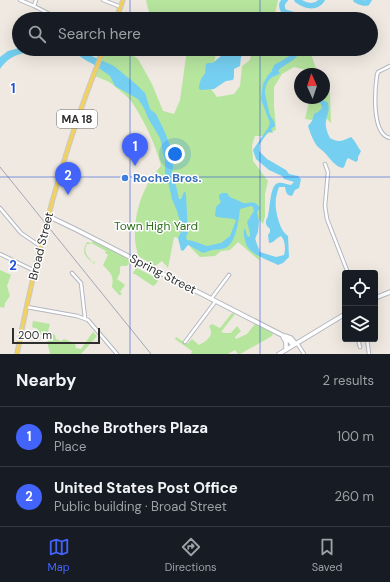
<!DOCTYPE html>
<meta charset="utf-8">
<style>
:root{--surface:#171b24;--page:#20242c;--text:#f1f3f6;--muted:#9ea1a6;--line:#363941;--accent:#4264fb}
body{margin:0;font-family:"DM Sans",sans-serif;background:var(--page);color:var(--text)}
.controls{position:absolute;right:12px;bottom:12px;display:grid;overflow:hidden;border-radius:4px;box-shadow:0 4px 16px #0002}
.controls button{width:36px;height:36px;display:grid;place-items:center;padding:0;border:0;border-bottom:1px solid var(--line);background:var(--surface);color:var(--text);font:20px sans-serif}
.compass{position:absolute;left:294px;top:68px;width:36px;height:36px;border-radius:50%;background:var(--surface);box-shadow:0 4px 16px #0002;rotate:357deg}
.scale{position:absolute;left:12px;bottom:10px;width:88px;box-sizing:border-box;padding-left:4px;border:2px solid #2e2e2e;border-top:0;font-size:11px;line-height:14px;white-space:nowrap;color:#2e2e2e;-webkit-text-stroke:3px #fff;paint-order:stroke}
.you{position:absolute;left:175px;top:154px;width:14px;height:14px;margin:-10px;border:3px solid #fff;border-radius:50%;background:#1a73e8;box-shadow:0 0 0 6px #1a73e833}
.badge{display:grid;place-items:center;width:26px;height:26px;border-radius:50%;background:var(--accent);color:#fff;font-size:13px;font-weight:700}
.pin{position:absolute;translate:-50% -33px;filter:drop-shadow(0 1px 2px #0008)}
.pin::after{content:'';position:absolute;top:21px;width:14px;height:12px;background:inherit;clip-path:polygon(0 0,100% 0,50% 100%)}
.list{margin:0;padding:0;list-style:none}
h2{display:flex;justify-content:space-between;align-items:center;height:52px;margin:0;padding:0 16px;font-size:17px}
h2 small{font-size:13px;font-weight:400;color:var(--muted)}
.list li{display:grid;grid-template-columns:26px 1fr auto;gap:12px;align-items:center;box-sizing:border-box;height:60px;padding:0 16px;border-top:1px solid var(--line)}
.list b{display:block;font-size:15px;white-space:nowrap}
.list p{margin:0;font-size:13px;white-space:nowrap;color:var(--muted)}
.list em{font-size:13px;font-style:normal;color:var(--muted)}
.icon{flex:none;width:22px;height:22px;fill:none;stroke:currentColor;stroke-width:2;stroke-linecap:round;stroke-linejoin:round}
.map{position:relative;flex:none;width:390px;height:354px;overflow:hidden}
.search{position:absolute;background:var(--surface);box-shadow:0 4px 16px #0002;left:12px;right:12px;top:12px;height:44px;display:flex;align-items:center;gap:10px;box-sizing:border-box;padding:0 14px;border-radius:22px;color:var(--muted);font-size:15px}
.sheet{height:172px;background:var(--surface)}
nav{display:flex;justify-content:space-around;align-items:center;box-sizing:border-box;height:56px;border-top:1px solid var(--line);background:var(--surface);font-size:11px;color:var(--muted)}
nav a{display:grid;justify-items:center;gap:2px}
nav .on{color:var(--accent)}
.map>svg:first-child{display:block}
.green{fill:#b6e59e}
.water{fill:#75cff0}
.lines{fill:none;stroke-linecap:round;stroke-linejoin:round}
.river{stroke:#75cff0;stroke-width:5.5}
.street-casing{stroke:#b4b7c1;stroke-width:4.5}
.secondary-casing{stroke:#b4b7c1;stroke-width:5.5}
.primary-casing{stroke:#c9c9c9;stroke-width:5.5}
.street{stroke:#fff;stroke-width:2.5}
.secondary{stroke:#fff;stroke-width:3.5}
.primary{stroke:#f2d163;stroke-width:3.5}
.rail{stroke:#a3a6b8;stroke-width:1}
.grid{fill:none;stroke:#1d4ed8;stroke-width:1;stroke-opacity:0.55}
.shop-dot{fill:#3f7fe0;stroke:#fff;stroke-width:1.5}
.labels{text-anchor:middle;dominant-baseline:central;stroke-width:3;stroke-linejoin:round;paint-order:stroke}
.shield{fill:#fff;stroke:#6d6d6d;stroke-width:1}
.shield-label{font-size:11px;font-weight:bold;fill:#2e2e2e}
.shop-label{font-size:12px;font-weight:bold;fill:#366cbe;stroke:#fff;text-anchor:start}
.park-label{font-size:12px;fill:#2c6e1b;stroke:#fff}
.street-label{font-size:12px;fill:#2e2e2e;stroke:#fff}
.grid-label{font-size:13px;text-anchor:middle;font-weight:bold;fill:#1d4ed8;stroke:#fff;stroke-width:3;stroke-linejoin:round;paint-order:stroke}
</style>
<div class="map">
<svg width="390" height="354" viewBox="0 0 390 354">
<rect width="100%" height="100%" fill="#efe9e1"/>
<!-- green -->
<path class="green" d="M146 0H278L275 14 279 19H249L247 16 235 19H158L150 16Z
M99 49H124L138 59 152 84 163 111 174 114 180 100 187 50 216 52 213 71 208 85 217 97 234 94 240 86 242 66 250 60 252 49H314L312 57 318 74H309L307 70 294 67 282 74 274 87V106L276 130 263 136H255L252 145 253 161 268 181 265 194V216L263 224 258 218 254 231 260 261 238 242 230 250 221 251 215 256 200 257 192 249 186 240 174 237 168 268 162 261 155 266 138 256C137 250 135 244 135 238 134 212 143 185 161 166 156 145 143 118 131 101 126 95 118 89 112 84 107 80 99 78 92 75Z
M324 83 330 91 331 123 320 112 312 120 305 119 310 98H324Z
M93 241 129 259 130 261 127 266H121L120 267V273L117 279 125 285 120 292 122 294 121 295H119L112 287C114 275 111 274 103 265L108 255 105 253 106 251 91 243 90 244H87C83 253 87 255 93 263L95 261V262L94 264C85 256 81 253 87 242L91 243Z
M136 268H137L154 277 158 281 156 284 153 286 135 274H133V273Z
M0 270 11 275 7 286 10 296 5 303 4 308 0 307Z
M232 313 235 314 221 332 225 333H231L237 326 241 331 235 337 236 339 247 334 255 324 271 332 273 334 272 336 240 354H238L235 350 228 354H191L192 351 175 339 176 337 187 344 192 339 199 345C203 343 211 338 211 333 211 330 210 328 209 326L212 324 220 328Z
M33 321 50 324 48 331 55 335 56 339 61 341 64 339 75 343 76 348 81 349 93 332 97 336 81 354H50C49 349 47 343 47 338L38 332V329L32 327Z"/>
<!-- water -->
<path class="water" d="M19 48 76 49 114 66 138 86 145 93 150 109 156 114 164 130 171 148 173 167 172 173 175 181 179 199H181L184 192H185L186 194 188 233 186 237 187 240 193 241 207 246 221 243 230 236 235 223 236 220C229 217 222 219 215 216L216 207 221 202 219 198V195L222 193H227C230 198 232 198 237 200 238 200 242 203 243 203 250 204 254 199 260 208L257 212 259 221 258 232 255 239 260 252 276 257 284 255C286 249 285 240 281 236 276 238 274 243 269 243L268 235 270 232V229C268 227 265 225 266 221 266 219 268 218 268 216 270 208 270 189 276 184 280 181 286 184 291 185L294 182 284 179 282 176 269 170 256 159 253 150 268 128 270 123 261 99 263 84 268 75 272 71 274 65 279 62V66L278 71 280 73C277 76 272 76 269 80 267 82 265 89 265 92 265 95 269 112 270 115 272 119 275 121 275 126L271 129 273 133 270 132H268L259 145V151L267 159 286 170 289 174 298 176 301 179 299 188 295 190 292 196 288 195 286 192 285 187H279C274 200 275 209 279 222 281 228 283 232 288 236L289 257 283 263 278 265C270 261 256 256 250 250 245 245 243 234 244 229L246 230C246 233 246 235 249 237L250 236V233L247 222 254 211 253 207 251 206 240 209C239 219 236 242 227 247 222 250 217 249 212 250 209 251 206 252 203 253L188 245 183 251 181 250 178 238 181 232V225L177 211 172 199 168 181 165 174V159L163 154 162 146 160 138 148 118 144 108 138 99 115 86 110 76 93 64 87 61 78 55 67 53 46 55 37 51H30L29 52C15 55 9 57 0 69V57L8 51Z
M225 49H250L241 57 240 66 234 69V77L233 80 226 81 214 89 201 90 199 89V86L201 79 205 73 206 64 208 63H213L223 54Z
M316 98H322L323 100 327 102 328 103C330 111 327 114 326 121 325 126 327 133 330 138 338 143 343 141 351 137 356 142 357 146 361 151L358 157V160L356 162 348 158C345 161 346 165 343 168 335 167 330 158 324 152 321 149 317 147 315 143 312 138 310 132 308 126L312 121 314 114 318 112 322 108 321 104 317 101Z"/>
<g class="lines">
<!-- river -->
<path class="river" d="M285 0C281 3 281 7 284 12L308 19
M297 0C305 6 315 9 322 0
M356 0 360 2 363 3H367L369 0
M275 70 279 66 291 58 301 49"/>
<!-- street casing -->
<g class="street-casing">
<path id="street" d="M20 0 34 6 59 19
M103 0 121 7
M34 6 36 0
M170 49 183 52
M390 66 378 72 377 75C375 89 371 134 390 138
M325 164 328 172 325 206 327 219 348 273
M0 208 21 233 40 246
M0 254 35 271
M72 273 81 283 85 318
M211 299 229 275
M27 307 77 316 88 320 117 354
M358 339 360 347
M367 339 369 354
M185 342 215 302
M297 343 304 354"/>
</g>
<!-- secondary casing -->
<g class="secondary-casing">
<path id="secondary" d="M48 216 77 230 278 333 286 337 293 345
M375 298 390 292
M286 336 291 338 296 344
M283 337 286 342V350
M279 354 345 314"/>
</g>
<!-- primary casing -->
<g class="primary-casing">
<path id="primary" d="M116 19 123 0
M17 354C37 250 63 147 104 49"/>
</g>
<!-- street -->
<use href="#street" class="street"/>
<!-- secondary -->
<use href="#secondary" class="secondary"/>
<!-- primary -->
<use href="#primary" class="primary"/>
<!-- rail -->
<path class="rail" d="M0 167 151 354"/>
</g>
<!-- grid -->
<path class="grid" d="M130 0V19M260 0V19M130 49V354M260 49V354M0 177H390"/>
<!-- markers -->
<circle class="shop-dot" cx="125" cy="178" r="4"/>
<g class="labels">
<!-- shield labels -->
<rect class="shield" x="57" y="110" width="40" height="18" rx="3"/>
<g class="shield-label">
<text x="77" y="119">MA 18</text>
</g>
<!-- shop labels -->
<g class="shop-label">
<text x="133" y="178">Roche Bros.</text>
</g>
<!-- park labels -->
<g class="park-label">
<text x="156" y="226">Town High Yard</text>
</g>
<!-- street labels -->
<g class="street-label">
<text transform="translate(41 246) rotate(-76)">Broad Street</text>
<text transform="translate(163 274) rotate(27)">Spring Street</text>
</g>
</g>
<g class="grid-label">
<text x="13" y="93">1</text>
<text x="13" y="270">2</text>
</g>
</svg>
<div class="controls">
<button><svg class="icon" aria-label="locate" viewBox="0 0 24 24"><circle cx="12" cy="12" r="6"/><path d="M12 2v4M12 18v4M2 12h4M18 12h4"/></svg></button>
<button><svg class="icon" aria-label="layers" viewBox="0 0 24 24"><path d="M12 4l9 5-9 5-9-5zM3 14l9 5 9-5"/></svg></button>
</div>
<svg class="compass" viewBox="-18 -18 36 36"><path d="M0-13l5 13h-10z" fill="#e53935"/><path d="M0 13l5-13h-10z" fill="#9ea1a6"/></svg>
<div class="scale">200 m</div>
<div class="you"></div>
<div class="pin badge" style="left:135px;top:166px">1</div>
<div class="pin badge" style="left:68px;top:195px">2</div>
<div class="search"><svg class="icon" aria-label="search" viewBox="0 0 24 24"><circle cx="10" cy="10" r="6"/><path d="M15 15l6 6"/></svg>Search here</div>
</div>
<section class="sheet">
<h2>Nearby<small>2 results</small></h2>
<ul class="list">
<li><span class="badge">1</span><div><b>Roche Brothers Plaza</b><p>Place</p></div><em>100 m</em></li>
<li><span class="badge">2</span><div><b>United States Post Office</b><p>Public building · Broad Street</p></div><em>260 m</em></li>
</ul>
</section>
<nav>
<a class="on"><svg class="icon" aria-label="map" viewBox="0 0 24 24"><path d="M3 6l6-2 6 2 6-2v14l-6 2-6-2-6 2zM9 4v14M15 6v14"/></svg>Map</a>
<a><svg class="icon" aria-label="directions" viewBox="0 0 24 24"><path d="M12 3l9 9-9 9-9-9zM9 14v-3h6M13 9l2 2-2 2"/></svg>Directions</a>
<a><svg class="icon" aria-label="saved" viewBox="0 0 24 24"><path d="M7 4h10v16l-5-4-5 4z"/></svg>Saved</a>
</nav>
